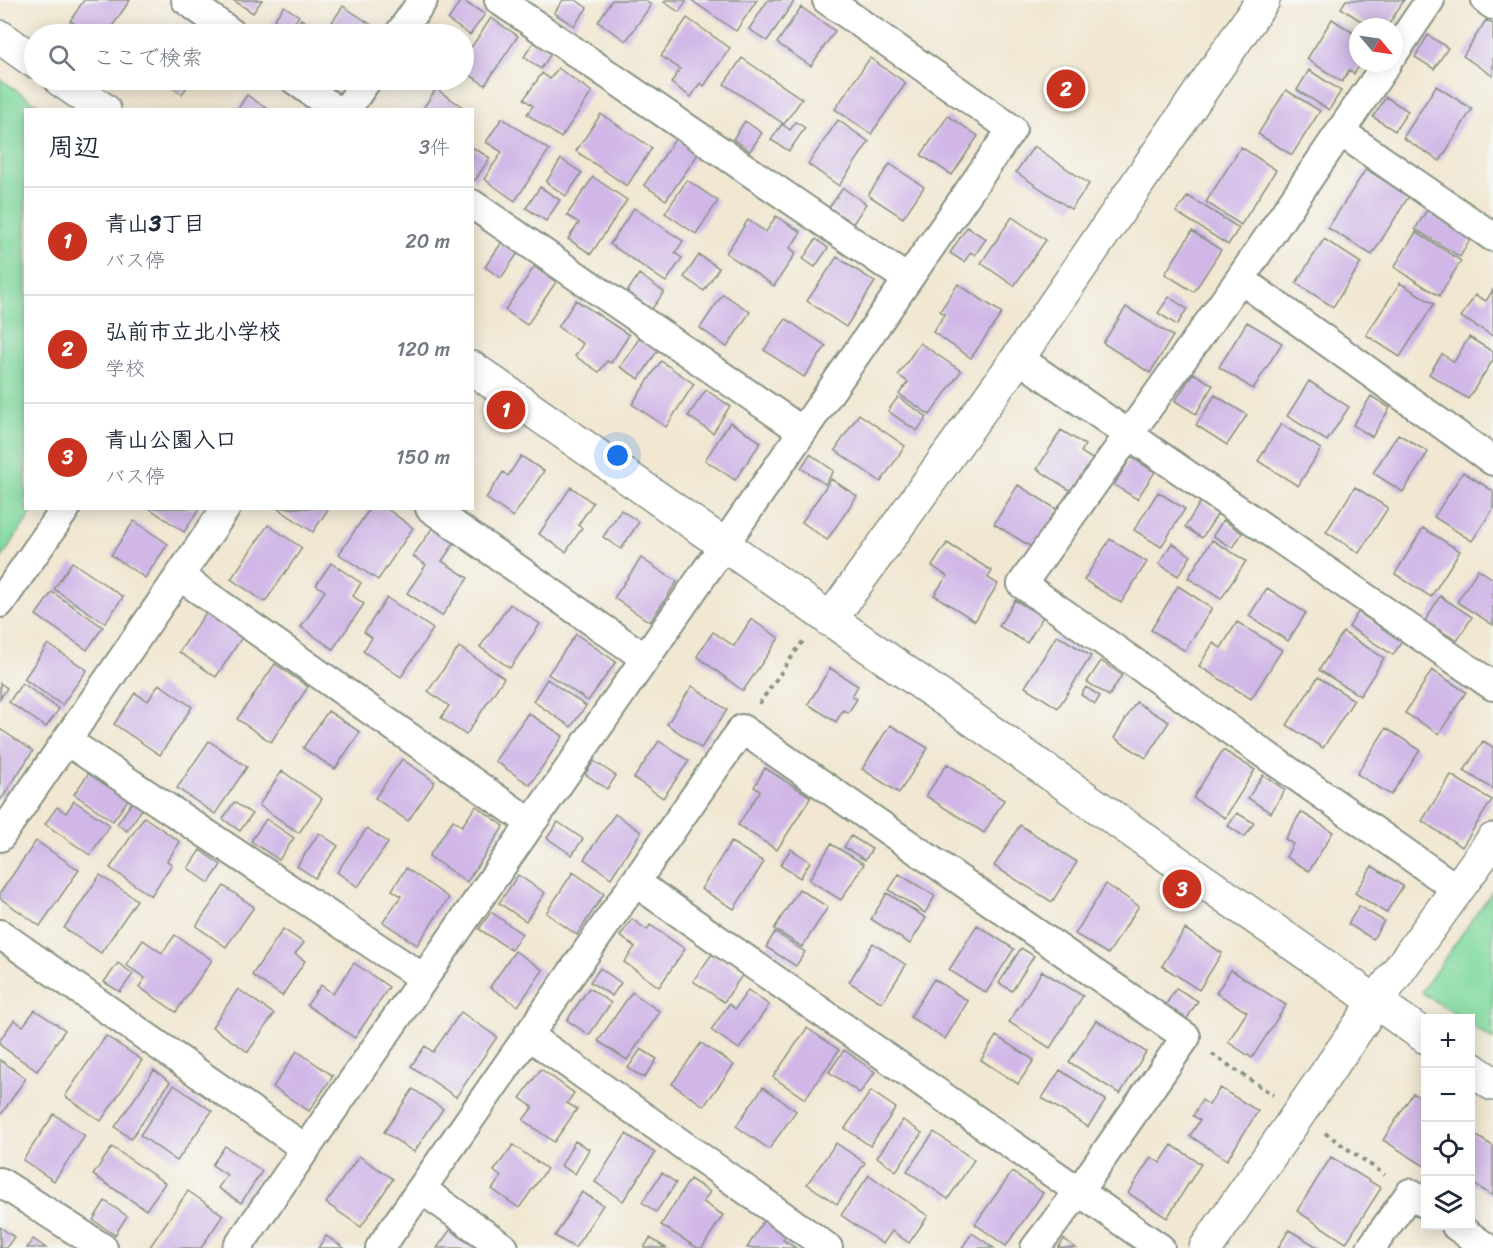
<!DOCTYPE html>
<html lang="ja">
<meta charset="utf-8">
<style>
:root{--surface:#fff;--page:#f6f6f7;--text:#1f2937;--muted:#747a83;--line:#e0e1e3;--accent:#c8321e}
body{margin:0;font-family:Sriracha,"Klee One",sans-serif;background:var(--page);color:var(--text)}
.controls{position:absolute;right:18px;bottom:18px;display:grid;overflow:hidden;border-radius:0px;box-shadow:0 3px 15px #0003}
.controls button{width:54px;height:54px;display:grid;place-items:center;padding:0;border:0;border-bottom:2px solid var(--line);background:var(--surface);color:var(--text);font:30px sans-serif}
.compass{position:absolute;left:1349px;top:18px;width:54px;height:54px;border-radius:50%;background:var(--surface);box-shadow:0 3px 15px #0003;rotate:119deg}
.you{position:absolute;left:618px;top:456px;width:21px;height:21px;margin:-15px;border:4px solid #fff;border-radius:50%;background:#1a73e8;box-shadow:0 0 0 9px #1a73e833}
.badge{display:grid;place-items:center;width:39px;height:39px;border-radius:50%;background:var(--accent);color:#fff;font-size:20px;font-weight:700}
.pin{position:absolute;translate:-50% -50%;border:3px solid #fff;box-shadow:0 2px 6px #0006}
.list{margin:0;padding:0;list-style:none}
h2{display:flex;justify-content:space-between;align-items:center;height:78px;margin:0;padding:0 24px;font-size:26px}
h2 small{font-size:20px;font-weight:400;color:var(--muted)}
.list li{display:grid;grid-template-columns:39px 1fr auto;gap:18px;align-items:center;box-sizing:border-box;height:108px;padding:0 24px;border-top:2px solid var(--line)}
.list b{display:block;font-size:22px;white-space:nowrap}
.list p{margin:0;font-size:20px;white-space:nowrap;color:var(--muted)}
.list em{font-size:20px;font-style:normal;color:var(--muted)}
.icon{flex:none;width:33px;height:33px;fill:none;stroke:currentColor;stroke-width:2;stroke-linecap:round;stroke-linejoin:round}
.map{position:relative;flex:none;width:1493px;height:1248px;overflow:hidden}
.search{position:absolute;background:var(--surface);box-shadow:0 3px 15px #0003;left:24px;top:24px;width:450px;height:66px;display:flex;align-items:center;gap:15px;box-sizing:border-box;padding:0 21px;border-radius:33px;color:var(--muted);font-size:22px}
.panel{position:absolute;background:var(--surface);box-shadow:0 3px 15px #0003;left:24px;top:108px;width:450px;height:402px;border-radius:0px}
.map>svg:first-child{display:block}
.green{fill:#81da9f;stroke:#508c6a;stroke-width:1.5}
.building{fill:#d0b7e7}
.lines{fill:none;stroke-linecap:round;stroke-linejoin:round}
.street-casing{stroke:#889283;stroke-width:32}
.secondary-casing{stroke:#889283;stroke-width:36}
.path{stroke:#889283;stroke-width:4;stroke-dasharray:4.5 4.5;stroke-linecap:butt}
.street{stroke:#fff;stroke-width:28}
.secondary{stroke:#fff;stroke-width:33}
</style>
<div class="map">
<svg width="1493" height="1248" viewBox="0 0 1493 1248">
<rect width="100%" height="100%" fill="#f6f6f2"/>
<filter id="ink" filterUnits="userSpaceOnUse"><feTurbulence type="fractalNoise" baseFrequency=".0167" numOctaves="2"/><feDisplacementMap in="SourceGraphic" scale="12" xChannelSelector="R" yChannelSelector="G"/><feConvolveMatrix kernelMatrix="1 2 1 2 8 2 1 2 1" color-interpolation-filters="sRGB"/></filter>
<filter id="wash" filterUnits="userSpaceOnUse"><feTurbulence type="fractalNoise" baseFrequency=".008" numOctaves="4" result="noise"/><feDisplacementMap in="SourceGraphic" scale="24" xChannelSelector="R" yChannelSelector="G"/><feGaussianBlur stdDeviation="1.35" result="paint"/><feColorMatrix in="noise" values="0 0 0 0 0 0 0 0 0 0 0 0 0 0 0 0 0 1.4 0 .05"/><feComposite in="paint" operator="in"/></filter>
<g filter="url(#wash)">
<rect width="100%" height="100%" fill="#f1e7d2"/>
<!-- green -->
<path class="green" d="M0 79 44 109 26 110V508L34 509 0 560Z
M1493 890V1040L1471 1025 1470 1018H1461L1421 992Z"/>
<g id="blocks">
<!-- building -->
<path class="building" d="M84 0H130L107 34H91L70 21Z
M233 0H262L253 13Z
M461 0 485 14 470 35 448 20Z
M563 0H576L587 8 574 26 554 13Z
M612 0H644L651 5 626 41 598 22Z
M666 0H687L679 12 664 2Z
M691 0H757L736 31Z
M768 0H795L767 41 749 29Z
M1346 0H1404L1387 27H1370L1341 8Z
M284 6 299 16 286 34H274L267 30Z
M343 6 373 26 368 34H324Z
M801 7 835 31 811 66 777 43Z
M491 18 518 36 485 85 464 71V58Z
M687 18 730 48 704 86 700 83 691 97 671 83 680 69 661 56Z
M301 19 317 29 313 34H290Z
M1332 19 1358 36V63H1361L1354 74 1349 70 1342 82 1307 59Z
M1486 20 1493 24V76L1463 56Z
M1428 35 1448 48 1434 69 1415 57Z
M534 41 552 52 541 69 524 57Z
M742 58 802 99 784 124 724 84Z
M870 58 906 83 871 134 835 109Z
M558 68 592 92 561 138 527 114 533 106 524 99 542 73 550 79Z
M1309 70 1341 91 1329 110 1297 90Z
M161 80H192L182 94Z
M1436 86 1472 109 1440 161 1403 138Z
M436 89 464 108 463 110H422Z
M1286 90 1320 111 1292 155 1258 134Z
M247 95 269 110H237Z
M1386 97 1408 111 1395 131 1373 117Z
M601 114 652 148 627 186 576 151Z
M948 116 978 136 952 175 921 155Z
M502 118 549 150 515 201 484 179 502 152 486 142Z
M838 120 869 142 839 186 808 164Z
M745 121 762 133 750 151 733 139Z
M796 122 805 128 789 151 771 140 782 124 790 130Z
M676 138 699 153 666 200 644 185Z
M1034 146 1089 184 1071 209 1016 172Z
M472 147 490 158 475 180 472 179Z
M1241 147 1276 170 1241 225 1206 202Z
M561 159 582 173 566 196 546 182Z
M890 164 924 187 903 218 868 195Z
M1366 169 1409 196 1372 255 1328 228Z
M593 177 627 200 591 254 568 239 579 223 567 215Z
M687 180 718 201 696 234 665 213Z
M540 187 560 200 546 221 526 208Z
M843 188 866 204 852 225 828 209Z
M1188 196 1239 228 1228 245 1176 212Z
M634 208 683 241 675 253 682 258 666 282 610 244Z
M1427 210 1471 238 1460 257 1415 229Z
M776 216 801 232 790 248 796 253 774 286 726 253 748 220 766 232Z
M1012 217 1046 240 1014 286 981 263Z
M967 227 986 239 975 255 971 252 964 262 950 253Z
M1192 231 1221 250 1194 292 1165 274Z
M1416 232 1461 261 1439 296 1394 267Z
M816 239 828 248 815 267 803 259Z
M1324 239 1361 263 1333 307 1296 283Z
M502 242 518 253 501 278 485 267Z
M699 255 719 268 704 291 684 277Z
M837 257 875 282 846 327 807 301Z
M534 267 556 282 527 325 505 310Z
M639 274 664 292 652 309 627 292Z
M1400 283 1434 304 1400 357 1366 335Z
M958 284 1002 313 971 358 933 332 945 314 940 311Z
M1493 290V336L1461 317 1475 295 1486 301Z
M723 294 750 312 727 347 700 328Z
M1169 297 1187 309 1177 325 1158 313Z
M576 300 629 335 611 363 607 361 599 372 575 356 583 344 558 327Z
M1126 307 1173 336 1150 373 1103 343Z
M786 319 826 346 804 377 764 350Z
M1247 322 1282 343 1253 389 1219 367Z
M640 337 658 350 639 379 620 367Z
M1469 337 1493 352V360L1468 399 1429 374 1442 354 1454 362Z
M920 343 961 371 930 415 899 394 908 382 898 375Z
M661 361 694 384 666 427 632 404Z
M1193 373 1213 385 1196 414 1175 401Z
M1309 381 1349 407 1327 441 1287 416Z
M706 390 730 406 713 433 688 416Z
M1215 395 1247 415 1227 445 1196 425Z
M1371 396 1390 408 1372 437 1353 425Z
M898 397 927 417 917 431 888 411Z
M859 414 905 446 881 482 835 450Z
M730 422 761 442 735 480 705 460Z
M1281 424 1321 449 1298 486 1258 461Z
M1061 430 1085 445 1081 452 1094 460 1074 493 1037 469Z
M1398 434 1428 452 1403 492 1373 473Z
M810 454 834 471 825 484 801 468Z
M521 456 544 471 513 517 486 498 503 472 508 476Z
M1131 457 1155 472 1137 499 1114 485Z
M1463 472 1493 491V509L1472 541 1434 517Z
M831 479 857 496 827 540 802 522Z
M1018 485 1058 510 1033 548 994 524Z
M571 487 593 503 578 525 582 528 566 552 539 534Z
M1355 487 1388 508 1359 553 1326 532Z
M1158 492 1185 509 1161 547 1134 530Z
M1201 501 1219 512 1202 538 1185 527Z
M149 508H200L184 532Z
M277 508H329L313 532Z
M370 508H386L413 528 378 580 339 554Z
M621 510 639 522 621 549 603 537Z
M1223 520 1242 533 1233 548 1213 536Z
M134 521 168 544 145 578 111 555Z
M268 525 302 548 265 602 231 579Z
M433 527 455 542 442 561 468 578 442 616 407 593 426 565 413 556Z
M1423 528 1460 551 1431 597 1395 574Z
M1110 539 1147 562 1121 603 1084 580Z
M1212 540 1246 561 1221 599 1188 578Z
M947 543 992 571 988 578 998 584 975 621 934 595 947 576 932 566Z
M1172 543 1191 556 1178 576 1159 564Z
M641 558 677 582 650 622 614 598Z
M72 562 123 597 105 623 54 589Z
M331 563 361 583 353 596 364 604 333 649 301 627 325 591 316 585Z
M1478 569 1493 579V625L1457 602Z
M1178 586 1212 608 1185 651 1151 630Z
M1267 588 1306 613 1288 641 1249 616Z
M52 592 103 627 87 650 36 615Z
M1440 596 1472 617 1457 641 1425 621Z
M387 598 433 629 401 677 363 651 372 638 364 632Z
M1015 600 1043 617 1027 643 999 626Z
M510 604 540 624 510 668 480 647Z
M207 611 243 636 216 677 179 652Z
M1358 612 1402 641 1393 655 1349 627Z
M751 619 779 638 743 691 697 656 713 632 734 646Z
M1237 622 1282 650 1251 699 1199 666 1213 643 1221 648Z
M1343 632 1384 658 1360 696 1319 670Z
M576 634 616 662 588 701 548 674Z
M1057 635 1091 656 1058 708 1025 687Z
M48 644 87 670 62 705 24 679Z
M459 647 504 678 466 735 441 718 449 706 428 691Z
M1101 661 1122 675 1109 696 1087 682Z
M275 664 308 687 271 742 237 719Z
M830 668 858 686 852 696 857 699 848 713 843 710 836 722 808 704Z
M1432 670 1466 692 1439 734 1405 713Z
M1318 677 1354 700 1323 748 1287 725Z
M547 679 586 706 571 727 533 701Z
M0 683 7 688 0 699Z
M22 683 59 709 46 727 9 702Z
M159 684 192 707 160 755 114 724 135 693 148 701Z
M692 686 727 710 701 748 667 724Z
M1086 687 1100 696 1095 704 1081 695Z
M1136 702 1169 722 1146 758 1114 738Z
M328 711 360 732 335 769 303 748Z
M528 713 563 736 530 785 495 761Z
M890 725 928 748 899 793 862 769Z
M1386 728 1420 750 1391 795 1357 774Z
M0 729 33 751 0 801Z
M209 741 247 767 215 814 177 788Z
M659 741 689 761 663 798 634 778Z
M1483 741 1493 747V789L1464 771Z
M1223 750 1255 770 1225 818 1193 798Z
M402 759 435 782 408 821 375 798Z
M594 761 616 776 607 789 585 774Z
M947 764 1004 800 984 833 926 796Z
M765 768 811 797 777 850 738 825 760 791 754 787Z
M91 770 130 797 113 821 74 794Z
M282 771 322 799 299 833 259 805Z
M1263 775 1285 790 1271 813 1248 798Z
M1451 775 1492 800 1462 847 1422 821Z
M74 801 110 825 90 855 45 824 57 807 66 813Z
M132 802 142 809 127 831 117 824Z
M234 802 252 814 240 831 223 819Z
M476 806 504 826 467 882 429 856 453 820 462 826Z
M1301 812 1333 832 1309 871 1286 857 1293 844 1285 839Z
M1237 813 1254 823 1245 837 1228 826Z
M615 814 641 832 611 878 584 859Z
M144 817 180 842 167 861 172 864 151 896 110 868Z
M266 819 294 838 279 860 251 841Z
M558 822 583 839 572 855 547 838Z
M1020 825 1077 862 1052 902 994 866Z
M367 828 388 843 358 887 337 872Z
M319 833 338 846 315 878 297 866Z
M851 836 872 849 865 860 844 847Z
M36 841 79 870 40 926 0 898V893Z
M731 842 764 862 734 909 701 889Z
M831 844 864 864 841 900 809 880Z
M791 849 810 862 800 878 780 865Z
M200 850 221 865 209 883 188 868Z
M1372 866 1403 886 1386 913 1355 893Z
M406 868 449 898 417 945 383 922 401 896 392 890Z
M573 872 604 894 577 935 546 913Z
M899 874 935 896 925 913 889 890Z
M100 875 137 900 101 953 64 928Z
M518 875 545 893 526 921 499 903Z
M1106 884 1139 906 1108 954 1075 934Z
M224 886 254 907 226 947 196 926Z
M799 889 828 907 802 947 774 929Z
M887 893 926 918 910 944 871 919Z
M1359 906 1384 921 1373 939 1348 924Z
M491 912 522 934 511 950 479 929Z
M632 919 647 930 650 925 685 949 659 987 624 962 635 947 620 936Z
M977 925 1014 949 986 993 949 970Z
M283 929 304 943 295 954 305 961 282 996 252 975Z
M1185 929 1222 953 1199 990 1162 966Z
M775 932 805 952 796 966 766 947Z
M175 935 212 960 176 1012 139 987 145 978 126 965 143 940 162 953Z
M873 943 906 965 882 1003 849 982Z
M1021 948 1034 956 1012 991 999 983Z
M515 951 543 970 518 1006 490 987Z
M712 954 743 974 724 1002 693 981Z
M118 963 133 974 120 992 104 982Z
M354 963 389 987 355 1038 307 1005 321 985 333 994Z
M600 968 621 983 612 996 590 982Z
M1231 970 1286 1005 1252 1058 1228 1042 1247 1012 1216 993Z
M1042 971 1083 996 1050 1048 1009 1022Z
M934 979 968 1001 945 1039 910 1017Z
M589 988 611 1003 589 1035 567 1020Z
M1176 988 1198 1001 1186 1020 1165 1006Z
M238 989 274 1014 248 1052 212 1027Z
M748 990 769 1005 739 1049 711 1030 729 1004 735 1009Z
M632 992 660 1012 627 1060 598 1041Z
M35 1010 65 1030 37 1071 0 1045V1040L14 1020 23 1026Z
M461 1012 497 1037 456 1097 411 1066 425 1046 433 1052Z
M1096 1020 1146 1052 1120 1094 1069 1062Z
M807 1028 839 1050 805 1099 773 1077Z
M106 1036 142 1060 101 1121 65 1096Z
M996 1036 1034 1060 1018 1084 981 1060Z
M701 1043 734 1065 704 1106 672 1084Z
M641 1049 657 1059 644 1078 628 1068Z
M844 1050 875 1072 860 1093 829 1072Z
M297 1051 333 1076 309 1111 273 1087Z
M0 1060 26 1078 0 1116Z
M541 1069 574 1093 567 1103 577 1109 554 1142 523 1120 533 1107 520 1098Z
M154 1070 170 1082 131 1139 115 1127Z
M1060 1070 1106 1100 1088 1127 1042 1098Z
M174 1085 212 1111 177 1161 140 1135Z
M763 1087 796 1111 769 1149 736 1126Z
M1220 1088 1258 1111 1227 1160 1190 1136 1200 1120 1193 1116 1202 1100 1209 1105Z
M413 1089 443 1109 414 1152 384 1132Z
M871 1091 896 1108 870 1146 845 1128Z
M1413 1093 1426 1102V1167L1383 1140Z
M54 1114 85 1136 54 1181 23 1160Z
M903 1120 922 1133 896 1171 877 1157Z
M934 1132 974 1160 948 1199 907 1171Z
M1470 1132 1493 1146V1196L1475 1185 1470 1191Z
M626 1134 655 1153 623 1201 595 1182Z
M575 1141 589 1149 575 1174 561 1166Z
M836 1143 865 1163 837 1204 807 1184Z
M513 1145 547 1169 519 1208 492 1189 501 1177 494 1171Z
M1172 1145 1201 1164 1167 1218 1128 1193 1151 1157 1160 1163Z
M225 1146 262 1171 241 1203 218 1188 227 1175 212 1165Z
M112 1147 165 1183 146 1210 93 1175Z
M359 1156 393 1179 361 1227 326 1203Z
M1331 1157 1381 1188 1346 1243 1297 1211Z
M1012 1172 1043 1193 1006 1246 975 1224Z
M662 1173 676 1183 656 1212 642 1202Z
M869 1175 928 1216 909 1243 892 1231 883 1244 841 1215Z
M690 1179 710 1192 703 1202 723 1215 702 1248H697L661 1225Z
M188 1191 223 1215 201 1248H149Z
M582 1192 603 1205 575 1248 555 1236Z
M105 1201 127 1216 115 1235 93 1220Z
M765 1218 788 1233 783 1240 796 1248H747Z
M0 1227 14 1237 6 1248H0Z
M450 1230 476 1248H437Z
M1289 1230 1319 1248H1278Z
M972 1233 994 1248H962Z
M326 1236 344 1248H318Z
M650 1238 666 1248H644Z
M33 1239 46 1248H27Z
M1064 1239 1076 1248H1058Z"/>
</g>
</g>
<g filter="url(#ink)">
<use href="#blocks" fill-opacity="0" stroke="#889283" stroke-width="1.5"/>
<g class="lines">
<!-- street casing -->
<g class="street-casing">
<path id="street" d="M186 0 233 34
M499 0 907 279
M1486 0 1493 5
M399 34 423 0
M1394 53 1430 0
M1387 63 1240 279 1022 584 1457 889
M295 80 336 110
M346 110 367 80
M1341 132 1493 237
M472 204 802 431
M1240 279 1493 461
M1018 358 1493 686
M430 508 645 658
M181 577 531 823
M0 603 66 508
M67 741 423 978
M0 837 226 508
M635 882 1160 1248
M0 934 306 1149
M528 1035 828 1248
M0 1182 103 1248
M421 1189 504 1248
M1456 1226 1487 1248
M237 1248 1012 129 827 0
M380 1248 742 729 1186 1037 1079 1191 1035 1248
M1371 1248 1410 1193 1426 1204"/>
</g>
<!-- secondary casing -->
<g class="secondary-casing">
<path id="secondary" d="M0 37 34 61
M61 80 104 110
M472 368 1426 1037
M830 620 1018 358 1263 0
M1470 1068 1493 1084
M1206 1248 1375 1003 1493 840"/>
</g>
<!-- path -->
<path class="path" d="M759 704 803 641
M1212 1054 1273 1095
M1325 1133 1385 1175"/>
<!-- street -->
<use href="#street" class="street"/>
<!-- secondary -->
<use href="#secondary" class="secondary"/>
</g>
</g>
</svg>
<div class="controls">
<button>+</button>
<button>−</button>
<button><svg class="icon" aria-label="locate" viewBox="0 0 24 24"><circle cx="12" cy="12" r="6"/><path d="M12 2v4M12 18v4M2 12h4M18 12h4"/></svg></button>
<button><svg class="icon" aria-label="layers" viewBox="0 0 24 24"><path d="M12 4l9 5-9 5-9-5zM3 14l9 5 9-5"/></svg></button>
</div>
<svg class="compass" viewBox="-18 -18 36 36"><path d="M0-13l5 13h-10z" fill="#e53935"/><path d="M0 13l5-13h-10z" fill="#747a83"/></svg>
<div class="you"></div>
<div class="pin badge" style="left:506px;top:410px">1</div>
<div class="pin badge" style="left:1066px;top:89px">2</div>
<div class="pin badge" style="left:1182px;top:889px">3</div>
<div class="search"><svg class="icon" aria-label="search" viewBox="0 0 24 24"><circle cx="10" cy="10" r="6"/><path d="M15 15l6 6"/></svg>ここで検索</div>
<section class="panel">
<h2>周辺<small>3件</small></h2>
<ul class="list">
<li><span class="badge">1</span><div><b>青山3丁目</b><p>バス停</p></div><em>20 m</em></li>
<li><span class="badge">2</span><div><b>弘前市立北小学校</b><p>学校</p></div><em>120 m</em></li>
<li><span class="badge">3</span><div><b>青山公園入口</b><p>バス停</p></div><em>150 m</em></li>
</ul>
</section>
</div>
